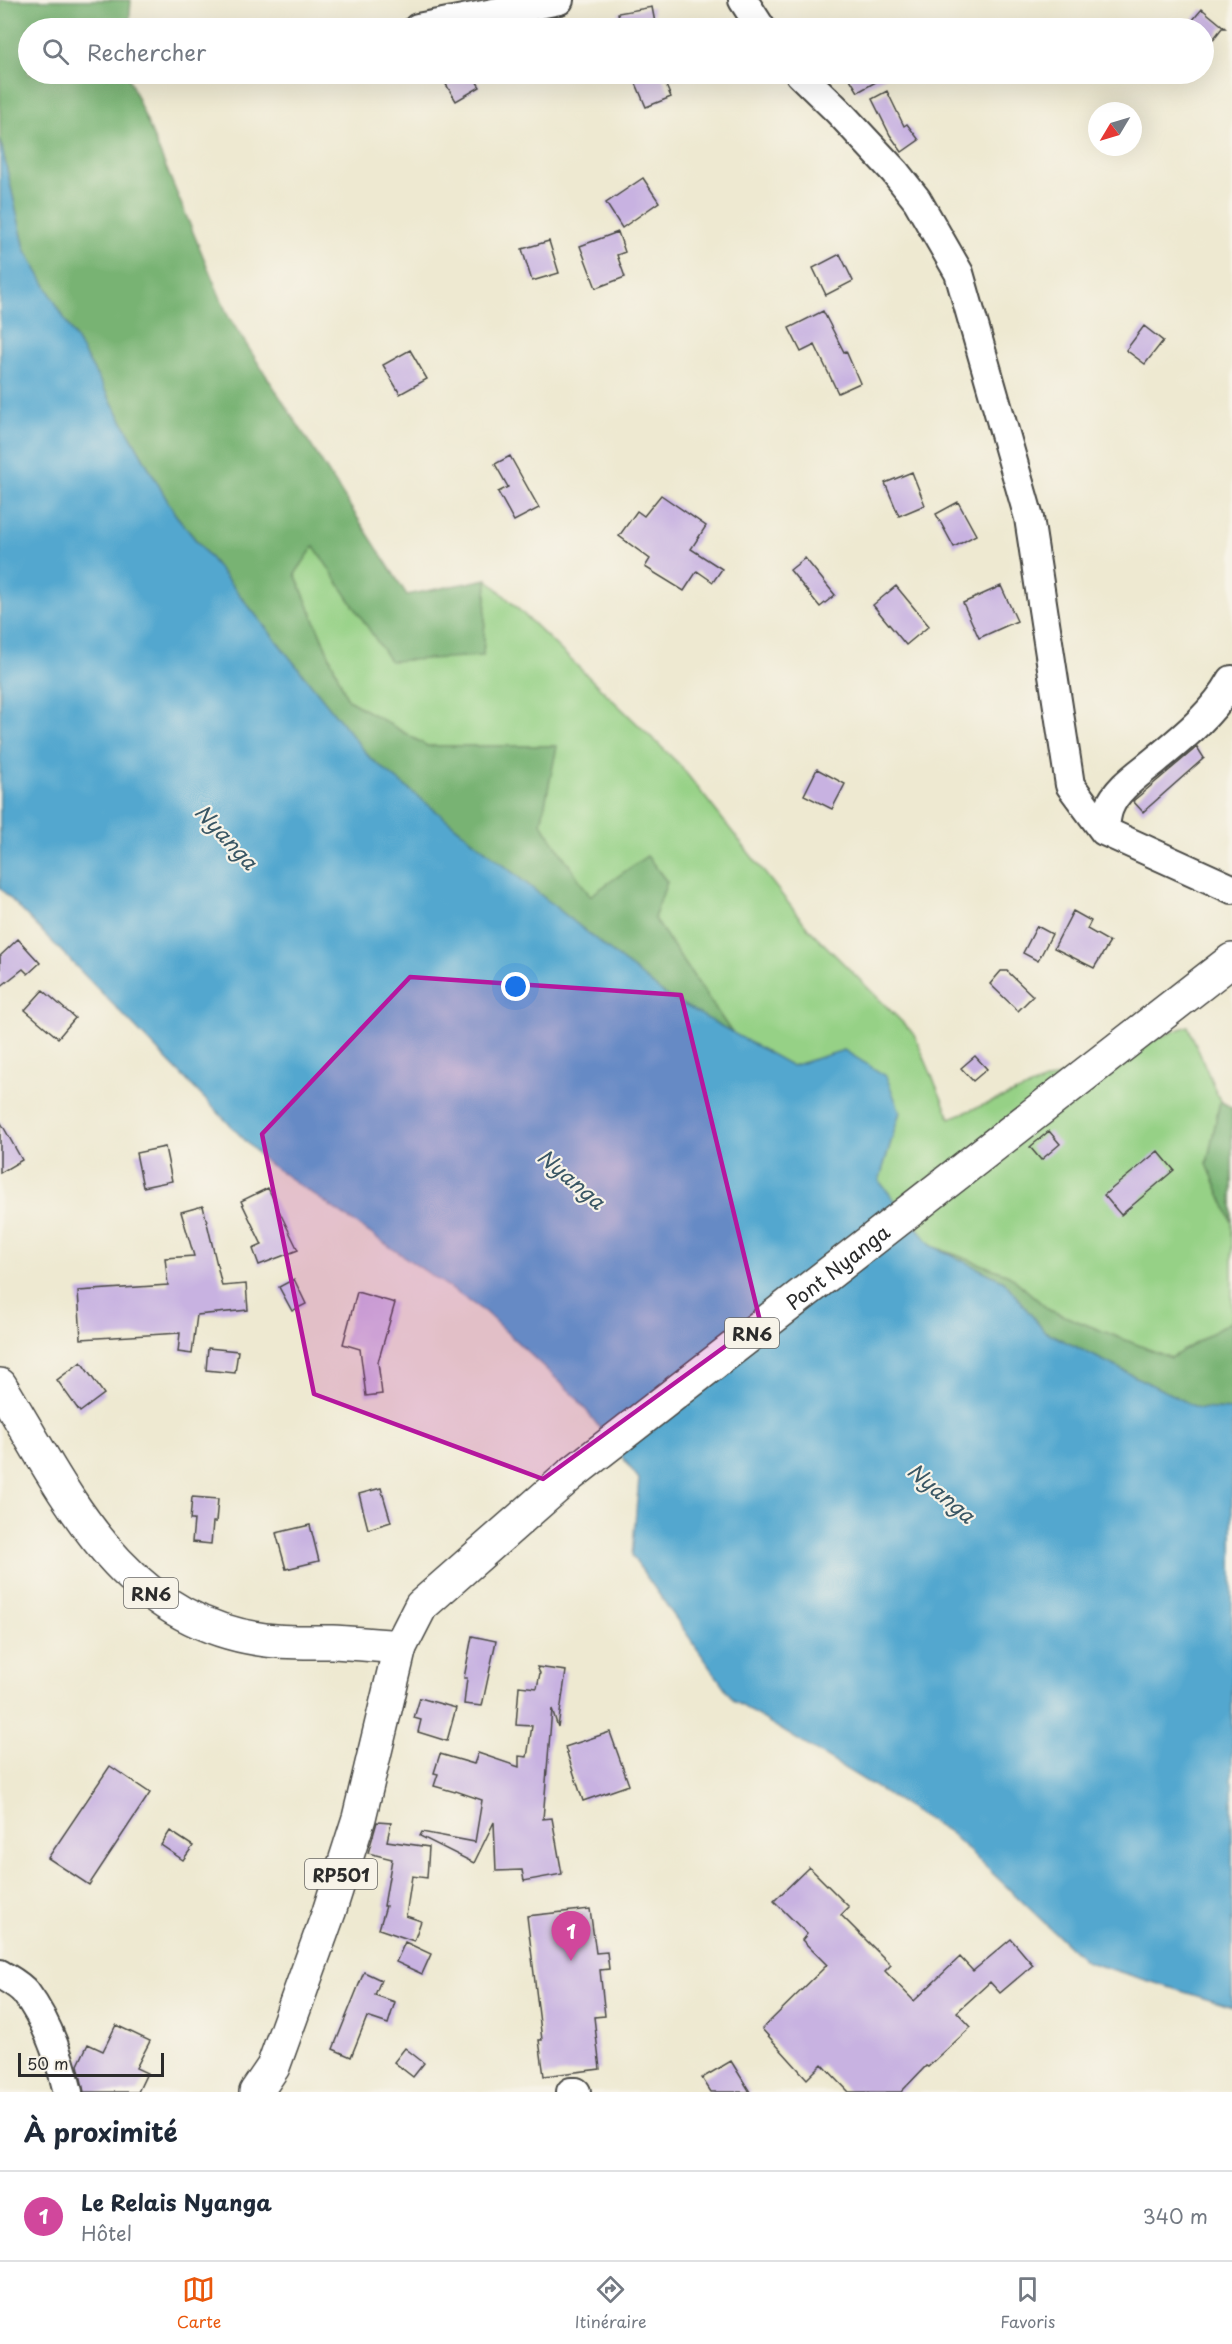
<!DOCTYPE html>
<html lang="fr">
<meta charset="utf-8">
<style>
:root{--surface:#fff;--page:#f2f2f3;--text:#1f2937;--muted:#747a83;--line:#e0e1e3;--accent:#ea580c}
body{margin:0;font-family:"Playpen Sans",sans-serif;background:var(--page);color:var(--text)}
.compass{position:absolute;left:1088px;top:102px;width:54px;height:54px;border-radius:50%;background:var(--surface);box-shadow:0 6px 24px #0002;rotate:232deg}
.scale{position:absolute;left:18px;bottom:15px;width:146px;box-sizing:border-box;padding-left:6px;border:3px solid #2b2b2b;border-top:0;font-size:16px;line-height:21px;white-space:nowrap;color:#2b2b2b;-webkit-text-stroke:4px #f7f3e8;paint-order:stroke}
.you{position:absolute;left:516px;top:987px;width:21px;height:21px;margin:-15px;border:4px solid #fff;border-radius:50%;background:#1a73e8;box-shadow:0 0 0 9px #1a73e833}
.badge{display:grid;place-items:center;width:39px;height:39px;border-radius:50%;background:var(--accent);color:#fff;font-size:20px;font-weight:700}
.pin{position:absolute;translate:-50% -50px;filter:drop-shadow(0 2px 3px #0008)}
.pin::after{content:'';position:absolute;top:32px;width:21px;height:18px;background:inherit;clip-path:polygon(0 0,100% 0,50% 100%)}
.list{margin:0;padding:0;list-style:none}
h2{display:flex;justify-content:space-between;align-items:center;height:78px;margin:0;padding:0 24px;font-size:26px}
h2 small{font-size:20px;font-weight:400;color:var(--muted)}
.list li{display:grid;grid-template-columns:39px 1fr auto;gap:18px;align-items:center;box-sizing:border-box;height:90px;padding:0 24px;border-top:2px solid var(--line)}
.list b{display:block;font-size:22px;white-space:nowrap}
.list p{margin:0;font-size:20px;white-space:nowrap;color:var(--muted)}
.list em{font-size:20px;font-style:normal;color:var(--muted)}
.icon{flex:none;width:33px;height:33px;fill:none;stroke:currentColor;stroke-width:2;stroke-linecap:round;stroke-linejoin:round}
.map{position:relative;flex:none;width:1232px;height:2092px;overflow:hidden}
.search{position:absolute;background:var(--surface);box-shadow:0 6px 24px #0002;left:18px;right:18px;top:18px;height:66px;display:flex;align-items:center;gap:15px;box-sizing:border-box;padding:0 21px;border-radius:33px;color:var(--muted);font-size:22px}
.sheet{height:168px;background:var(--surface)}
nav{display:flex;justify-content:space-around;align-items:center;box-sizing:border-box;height:84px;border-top:2px solid var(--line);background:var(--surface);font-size:16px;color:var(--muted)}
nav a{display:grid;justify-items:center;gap:3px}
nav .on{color:var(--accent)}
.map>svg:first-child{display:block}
.green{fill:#96d186;stroke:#607e58;stroke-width:1.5}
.forest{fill:#78b373;stroke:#526f4f;stroke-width:1.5}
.water{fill:#53a7cf;stroke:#3f697d;stroke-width:1.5}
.building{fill:#c8b2e1}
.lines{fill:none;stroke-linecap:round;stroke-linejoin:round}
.minor-casing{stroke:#484844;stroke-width:32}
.major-casing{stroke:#484844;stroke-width:36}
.highway-casing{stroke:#484844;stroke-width:36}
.minor{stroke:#fff;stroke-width:28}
.major{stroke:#fff;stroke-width:33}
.highway{stroke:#fff;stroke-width:33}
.marked{fill:#b5179e;fill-opacity:0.2;stroke:#b5179e;stroke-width:4.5;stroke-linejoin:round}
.labels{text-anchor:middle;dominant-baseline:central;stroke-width:4.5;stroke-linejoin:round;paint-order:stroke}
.shield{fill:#f7f3e8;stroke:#686764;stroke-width:1.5}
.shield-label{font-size:18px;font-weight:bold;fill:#2b2b2b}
.street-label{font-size:20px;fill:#2b2b2b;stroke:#f7f3e8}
.water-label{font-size:21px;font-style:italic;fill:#395664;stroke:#f7f3e8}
</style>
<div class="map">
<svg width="1232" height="2092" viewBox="0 0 1232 2092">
<rect width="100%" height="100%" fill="#f7f3e8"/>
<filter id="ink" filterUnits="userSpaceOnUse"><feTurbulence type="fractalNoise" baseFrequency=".0167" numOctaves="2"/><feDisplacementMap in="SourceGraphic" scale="12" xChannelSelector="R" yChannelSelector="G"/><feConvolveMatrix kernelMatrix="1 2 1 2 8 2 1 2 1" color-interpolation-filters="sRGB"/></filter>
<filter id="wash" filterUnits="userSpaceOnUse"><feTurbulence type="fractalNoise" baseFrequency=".008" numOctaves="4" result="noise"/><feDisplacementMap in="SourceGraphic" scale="24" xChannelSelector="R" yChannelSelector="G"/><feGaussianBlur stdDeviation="1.35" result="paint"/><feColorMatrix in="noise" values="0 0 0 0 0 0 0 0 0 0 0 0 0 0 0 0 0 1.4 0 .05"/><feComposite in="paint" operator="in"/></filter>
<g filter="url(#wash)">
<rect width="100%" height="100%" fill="#eee9d1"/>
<!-- green -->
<path class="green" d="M314 546 483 656 487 579 679 764 808 928 914 1034 950 1118 1188 1026 1220 1101 1207 1164 1232 1222V1321L1171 1358 1049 1310 1009 1275 932 1246 879 1181 900 1112 844 1050 792 1066 732 1033 654 918 667 882 647 856 590 896 541 823 557 746H427L348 700 295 574Z"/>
<!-- forest -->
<path class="forest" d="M0 0H131L129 28H28V74H127L228 316 407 595 487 579 483 656 390 661 314 546 295 574 348 700 427 746H557L541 823 590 896 647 856 667 882 654 918 732 1033 664 994 370 758 175 514 25 249 0 139Z
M1220 1101 1232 1108V1222L1207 1164Z
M932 1246 1009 1275 1049 1310 1171 1358 1232 1321V1410L1198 1408 1044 1331 1004 1281Z"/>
<!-- water -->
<path class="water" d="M0 139 25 249 175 514 370 758 664 994 792 1066 844 1050 886 1076 900 1112 879 1181 932 1246 1004 1281 1044 1331 1198 1408 1232 1410V2007L1085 1961 949 1832 734 1701 632 1556 639 1479 576 1397 485 1312 266 1162 0 888Z"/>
<g id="blocks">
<!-- building -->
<path class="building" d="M652 7 656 28H621L618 13Z
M1202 9 1225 28H1222L1203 52V28H1186Z
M458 74H472L480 87 456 101 444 81Z
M632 74H661L671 97 646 107Z
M847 74H890L858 92Z
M887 91 904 126 907 124 919 140 902 152 890 135 872 99Z
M643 178 659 202 622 228 606 203Z
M618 232 625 252 617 255 625 277 596 288 580 246Z
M549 241 559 273 532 281 522 249Z
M840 254 853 281 826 295 813 268Z
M823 311 844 352 846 351 860 383 838 393 815 345 801 352 789 328Z
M1144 326 1163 341 1145 364 1126 350Z
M410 350 427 379 400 394 383 365Z
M510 456 539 508 514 521 498 492 508 487 495 464Z
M912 472 925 505 899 516 885 483Z
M661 495 706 526 691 549 722 569 713 582 697 571 684 591 645 567 650 559 619 536 637 511 644 516Z
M958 502 976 535 954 547 936 514Z
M805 558 835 595 820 607 790 570Z
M896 586 929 626 906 645 873 605Z
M1001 586 1017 621 979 638 963 603Z
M1197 747 1204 758 1143 812 1133 801Z
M817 769 845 784 832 809 804 795Z
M1073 911 1091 921 1087 929 1110 942 1094 968 1054 948Z
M1037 926 1052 934 1038 961 1023 953Z
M18 939 40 963 28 974 23 969 0 987V956Z
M1001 971H1007L1033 996 1018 1011 990 984Z
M43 990 75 1018 58 1038 25 1010Z
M975 1056 987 1069 973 1081 961 1068Z
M0 1121 22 1160 0 1173Z
M1049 1131 1060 1144 1041 1160 1030 1147Z
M165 1147 172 1181 143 1187 136 1153Z
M1158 1151 1174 1170 1121 1215 1104 1195Z
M268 1188 298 1250 259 1265 253 1249 262 1245 241 1201Z
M203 1206 222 1286 246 1284 248 1310 197 1315 192 1354 178 1352 180 1333 81 1339 78 1291 168 1285 165 1258 194 1256 181 1212Z
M294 1279 306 1304 292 1311 279 1287Z
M357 1292 395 1303 378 1362 382 1394 366 1396 360 1349 343 1344Z
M208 1348 238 1351 235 1373 206 1370Z
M81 1362 104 1394 80 1412 57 1380Z
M381 1488 391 1522 368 1529 359 1494Z
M192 1497 218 1499 216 1522H213L211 1544 192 1542 194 1520H190Z
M310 1525 319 1561 286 1569 276 1533Z
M472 1636 496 1641 482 1706 464 1704 467 1678H464Z
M537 1667 566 1671 558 1727 552 1709 543 1819 552 1818 562 1874 524 1881 522 1870 496 1871 494 1822 474 1863 420 1836 422 1832 475 1842 482 1800 456 1791 455 1792 434 1786 438 1774 434 1773 440 1754 474 1764 478 1753 519 1767V1756L527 1757 532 1726 516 1725 519 1686 537 1688 540 1673Z
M420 1698 456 1708 447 1741 418 1732 421 1720 414 1718Z
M610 1732 629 1785 583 1801 565 1747Z
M110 1766 150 1793 89 1885 48 1858Z
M377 1822 391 1823 387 1841 429 1847 427 1878 412 1876 406 1916 421 1921 414 1941 379 1929 386 1906H384L392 1859 368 1853Z
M170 1831 193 1846 183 1860 161 1845Z
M809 1867 849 1907 841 1915 891 1965 885 1971 914 2001 960 1957 973 1971 1011 1939 1033 1965 1000 1993 990 1982 957 2012 971 2027 928 2067 926 2066 901 2092H849L822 2064 807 2079 762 2029 827 1965 802 1940 807 1934 774 1901Z
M590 1909 596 1953 607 1952 609 1969 600 1970 605 2016 594 2017 600 2069 544 2076 539 2040H542L527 1916Z
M405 1942 431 1954 422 1974 396 1962Z
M364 1972 381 1980 375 1995 395 2002 388 2024 367 2017 351 2057 333 2049Z
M116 2025 150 2041 136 2068 147 2073 138 2092H84L78 2065 88 2044 103 2051Z
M405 2048 424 2063 413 2077 394 2062Z
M731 2061 750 2092H711L702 2078Z"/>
</g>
</g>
<g filter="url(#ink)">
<use href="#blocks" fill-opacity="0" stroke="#484844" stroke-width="1.5"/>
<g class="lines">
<!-- minor casing -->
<g class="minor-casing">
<path id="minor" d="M743 0 761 28
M418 28 559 0
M800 74 838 111 895 172 917 200 959 273 1029 518 1070 785 1104 831 1232 889
M1104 831C1106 823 1106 815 1109 808 1117 787 1142 772 1158 758 1185 736 1215 711 1232 680
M0 1974C8 1979 20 1985 26 1993 47 2021 60 2059 68 2092
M571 2092H576"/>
</g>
<!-- major casing -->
<g class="major-casing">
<path id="major" d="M256 2092 273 2067 329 1912 359 1818 400 1647"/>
</g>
<!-- highway casing -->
<g class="highway-casing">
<g id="highway">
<path id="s1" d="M0 1385C65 1492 120 1618 259 1639 283 1643 307 1642 332 1642 354 1643 377 1645 400 1647L421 1606 570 1475 1232 960"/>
</g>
</g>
<!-- minor -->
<use href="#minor" class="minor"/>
<!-- major -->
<use href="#major" class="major"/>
<!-- highway -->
<use href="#highway" class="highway"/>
</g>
</g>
<!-- marked area -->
<path class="marked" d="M410 977 681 995 760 1321 543 1479 314 1394 262 1134Z"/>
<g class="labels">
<!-- shield labels -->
<g class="shield">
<rect x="725" y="1318" width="54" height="30" rx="4.5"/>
<rect x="124" y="1578" width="54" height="30" rx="4.5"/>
<rect x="305" y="1859" width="72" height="30" rx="4.5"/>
</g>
<g class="shield-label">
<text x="752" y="1333">RN6</text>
<text x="151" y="1593">RN6</text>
<text x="341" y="1874">RP501</text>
</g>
<!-- street labels -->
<g class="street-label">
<text stroke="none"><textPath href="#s1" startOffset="1102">Pont Nyanga</textPath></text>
</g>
<!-- water labels -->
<g class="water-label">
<text transform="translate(227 836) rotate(47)">Nyanga</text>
<text transform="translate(572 1178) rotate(40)">Nyanga</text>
<text transform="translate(942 1492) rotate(40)">Nyanga</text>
</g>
</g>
</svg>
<svg class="compass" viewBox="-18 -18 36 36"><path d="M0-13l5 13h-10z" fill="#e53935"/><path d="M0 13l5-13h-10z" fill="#747a83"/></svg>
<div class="scale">50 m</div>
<div class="you"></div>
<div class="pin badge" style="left:571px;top:1961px;background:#d1479c">1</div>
<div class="search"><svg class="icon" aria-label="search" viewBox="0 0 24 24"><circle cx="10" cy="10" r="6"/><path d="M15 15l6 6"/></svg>Rechercher</div>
</div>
<section class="sheet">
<h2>À proximité<small></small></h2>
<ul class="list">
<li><span class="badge" style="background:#d1479c">1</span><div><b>Le Relais Nyanga</b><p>Hôtel</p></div><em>340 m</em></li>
</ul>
</section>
<nav>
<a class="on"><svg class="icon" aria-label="map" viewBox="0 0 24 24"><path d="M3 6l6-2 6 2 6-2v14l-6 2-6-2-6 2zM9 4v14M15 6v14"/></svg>Carte</a>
<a><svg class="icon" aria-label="directions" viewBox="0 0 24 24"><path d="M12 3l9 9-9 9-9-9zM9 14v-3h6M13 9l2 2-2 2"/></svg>Itinéraire</a>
<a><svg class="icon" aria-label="saved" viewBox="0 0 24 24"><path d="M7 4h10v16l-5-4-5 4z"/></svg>Favoris</a>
</nav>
